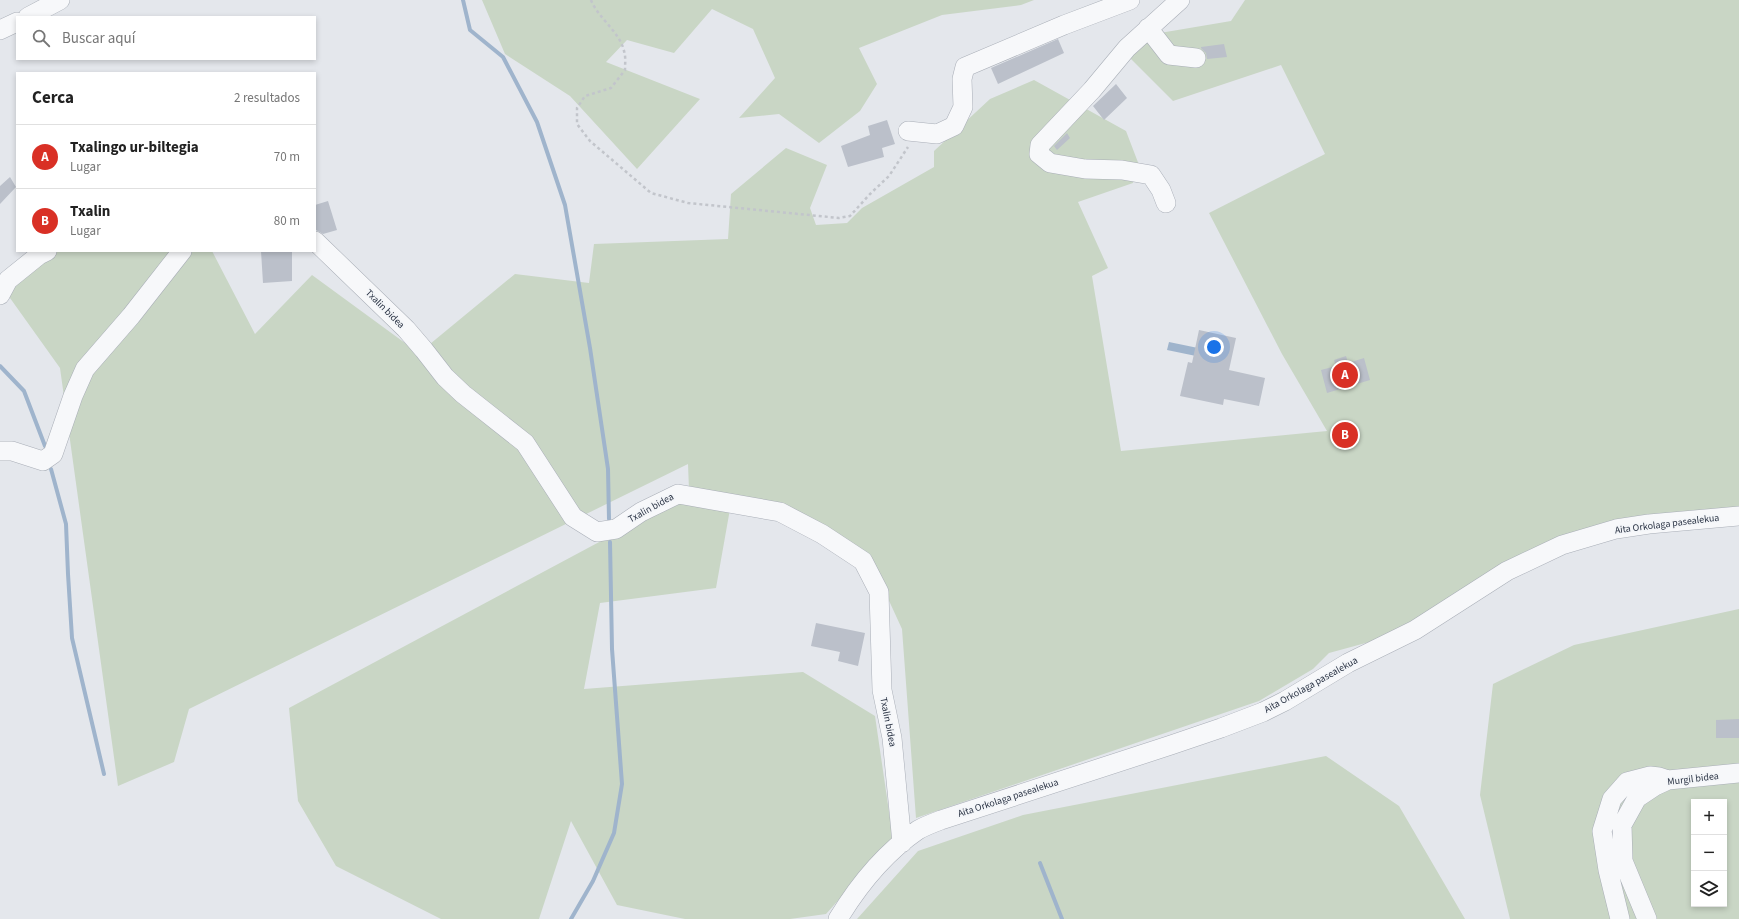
<!DOCTYPE html>
<html lang="es">
<meta charset="utf-8">
<style>
:root{--surface:#fff;--page:#f2f2f2;--text:#222;--muted:#767676;--line:#e0e0e0;--accent:#d93025}
body{margin:0;font-family:"Source Sans 3",sans-serif;background:var(--page);color:var(--text)}
.controls{position:absolute;right:12px;bottom:12px;display:grid;overflow:hidden;border-radius:0px;box-shadow:0 2px 6px #0003}
.controls button{width:36px;height:36px;display:grid;place-items:center;padding:0;border:0;border-bottom:1px solid var(--line);background:var(--surface);color:var(--text);font:20px sans-serif}
.you{position:absolute;left:1214px;top:347px;width:14px;height:14px;margin:-10px;border:3px solid #fff;border-radius:50%;background:#1a73e8;box-shadow:0 0 0 6px #1a73e833}
.badge{display:grid;place-items:center;width:26px;height:26px;border-radius:50%;background:var(--accent);color:#fff;font-size:13px;font-weight:700}
.pin{position:absolute;translate:-50% -50%;border:2px solid #fff;box-shadow:0 1px 4px #0006}
.list{margin:0;padding:0;list-style:none}
h2{display:flex;justify-content:space-between;align-items:center;height:52px;margin:0;padding:0 16px;font-size:17px}
h2 small{font-size:13px;font-weight:400;color:var(--muted)}
.list li{display:grid;grid-template-columns:26px 1fr auto;gap:12px;align-items:center;box-sizing:border-box;height:64px;padding:0 16px;border-top:1px solid var(--line)}
.list b{display:block;font-size:15px;white-space:nowrap}
.list p{margin:0;font-size:13px;white-space:nowrap;color:var(--muted)}
.list em{font-size:13px;font-style:normal;color:var(--muted)}
.icon{flex:none;width:22px;height:22px;fill:none;stroke:currentColor;stroke-width:2;stroke-linecap:round;stroke-linejoin:round}
.map{position:relative;flex:none;width:1739px;height:919px;overflow:hidden}
.search{position:absolute;background:var(--surface);box-shadow:0 2px 6px #0003;left:16px;top:16px;width:300px;height:44px;display:flex;align-items:center;gap:10px;box-sizing:border-box;padding:0 14px;border-radius:0px;color:var(--muted);font-size:15px}
.panel{position:absolute;background:var(--surface);box-shadow:0 2px 6px #0003;left:16px;top:72px;width:300px;height:180px;border-radius:0px}
.map>svg:first-child{display:block}
.green{fill:#c9d6c5;fill-rule:evenodd}
.water{fill:#9fb4cc}
.lines{fill:none;stroke-linecap:round;stroke-linejoin:round}
.stream{stroke:#9fb4cc;stroke-width:4}
.building{fill:#bbc0ca}
.minor-casing{stroke:#a9aeb7;stroke-width:20}
.path{stroke:#c2c5cb;stroke-width:2.5;stroke-dasharray:3 3;stroke-linecap:butt}
.minor{stroke:#f7f8fa;stroke-width:19}
.labels{text-anchor:middle;dominant-baseline:central;stroke-width:3.5;stroke-linejoin:round;paint-order:stroke}
.street-label{font-size:10px;fill:#2b3445;stroke:#f4f6f9}
</style>
<div class="map">
<svg width="1739" height="919" viewBox="0 0 1739 919">
<rect width="100%" height="100%" fill="#e4e7ec"/>
<!-- green -->
<path class="green" d="M482 0H1034L1021 5 942 15 859 48 877 84 860 111 819 143 779 114 739 118 775 78 753 29 712 9 674 53 627 40 606 62 700 99 637 169 570 96 505 54Z
M1245 0H1739V507L1629 519 1395 635 1329 653 1313 669 1259 701 916 818 902 629 885 592 833 534 689 490 688 464 189 709 174 762 118 786 60 368 0 284 48 251H212L255 334 312 275 420 354 474 400 430 344 515 274 589 283 594 244 728 239 731 194 786 148 827 165 810 208 816 225 847 223 862 208 934 167V151L990 99 1034 80 1126 131 1139 165 1133 183 1078 202 1108 268 1092 276 1121 451 1327 431 1282 354 1209 213 1325 154 1281 65 1173 101 1130 58 1148 35 1231 21Z
M674 502 730 509 716 588 600 603 584 689 803 672 875 716 893 839 826 914 790 919H685L617 905 571 821 539 919H441L336 866 298 801 289 708Z
M1739 609V919H1510L1480 795 1493 684 1574 645ZM1694 802H1724V904H1694Z
M1326 756 1399 806 1465 919H857L918 851 1023 815Z"/>
<!-- water -->
<path class="water" d="M1169 342 1198 348 1196 356 1167 350Z"/>
<g class="lines">
<!-- stream -->
<path class="stream" d="M463 0 470 30 503 57 537 122 565 205 590 348 608 469 609 519
M0 366 24 391 45 446
M51 469 66 524 68 574 72 638 104 774
M1040 863 1062 919
M571 919 593 881 614 833 622 784 612 649 610 542"/>
</g>
<!-- building -->
<path class="building" d="M1058 39 1064 53 998 84 991 68Z
M1224 44 1227 57 1207 59 1206 53 1201 48V47Z
M1116 84 1127 98 1104 120 1093 106Z
M887 120 895 144 882 148 884 157 848 167 841 146 870 135 868 126Z
M1067 133 1070 138 1057 150 1054 146Z
M10 177 16 187 0 204V186Z
M328 201 337 230 323 234 316 230 315 205Z
M261 251H292V281L263 283Z
M1199 330 1236 338 1229 370 1265 378 1259 406 1224 399 1223 405 1180 396 1188 362 1192 363Z
M1346 356 1348 363 1364 358 1370 380 1327 393 1321 370 1336 366 1334 360Z
M816 623 865 633 858 666 838 661 840 652 811 646Z
M1739 719V738H1716V720Z"/>
<g class="lines">
<!-- minor casing -->
<g class="minor-casing">
<path id="minor" d="M28 17 60 0
M1148 28 1169 55 1196 58
M0 30 17 22
M908 131 937 134 954 126 963 107 962 79 965 67 1064 25 1130 0
M1166 203 1161 190 1151 175 1122 170 1085 169 1050 163 1039 154 1040 145 1092 90 1127 48 1180 0
M315 241 406 329 424 350 445 377 463 394 525 443 573 517 597 532 616 529 641 512 678 494 780 512 822 534 863 561 879 592 882 690 892 738 902 843
M0 295 8 280 39 255 47 251
M0 451H12L43 461 53 454 73 396 85 369 131 316 182 251
M838 919C858 886 886 852 918 830 925 826 933 823 941 820L1171 745 1221 728 1263 712 1285 701 1348 663 1415 630 1507 571 1562 545 1616 529 1649 524 1739 516
M1620 919 1608 870 1602 831 1612 799 1627 782 1650 776 1659 777 1668 780
M1647 919 1623 861 1622 825 1637 798 1655 786 1668 780 1739 773"/>
</g>
<!-- path -->
<path class="path" d="M591 0C598 18 620 32 624 51 626 57 625 64 625 70L611 88 585 96 577 108V124L590 141 651 193 688 203 839 218 850 216 870 194 889 176 908 147"/>
<!-- minor -->
<use href="#minor" class="minor"/>
</g>
<g class="labels">
<!-- street labels -->
<g class="street-label">
<text transform="translate(385 309) rotate(45)">Txalin bidea</text>
<text transform="translate(651 508) rotate(-29)">Txalin bidea</text>
<text transform="translate(1667 524) rotate(-7)">Aita Orkolaga pasealekua</text>
<text transform="translate(1311 685) rotate(-29)">Aita Orkolaga pasealekua</text>
<text transform="translate(888 722) rotate(79)">Txalin bidea</text>
<text transform="translate(1693 779) rotate(-7)">Murgil bidea</text>
<text transform="translate(1008 798) rotate(-18)">Aita Orkolaga pasealekua</text>
</g>
</g>
</svg>
<div class="controls">
<button>+</button>
<button>−</button>
<button><svg class="icon" aria-label="layers" viewBox="0 0 24 24"><path d="M12 4l9 5-9 5-9-5zM3 14l9 5 9-5"/></svg></button>
</div>
<div class="you"></div>
<div class="pin badge" style="left:1345px;top:375px">A</div>
<div class="pin badge" style="left:1345px;top:435px">B</div>
<div class="search"><svg class="icon" aria-label="search" viewBox="0 0 24 24"><circle cx="10" cy="10" r="6"/><path d="M15 15l6 6"/></svg>Buscar aquí</div>
<section class="panel">
<h2>Cerca<small>2 resultados</small></h2>
<ul class="list">
<li><span class="badge">A</span><div><b>Txalingo ur-biltegia</b><p>Lugar</p></div><em>70 m</em></li>
<li><span class="badge">B</span><div><b>Txalin</b><p>Lugar</p></div><em>80 m</em></li>
</ul>
</section>
</div>
